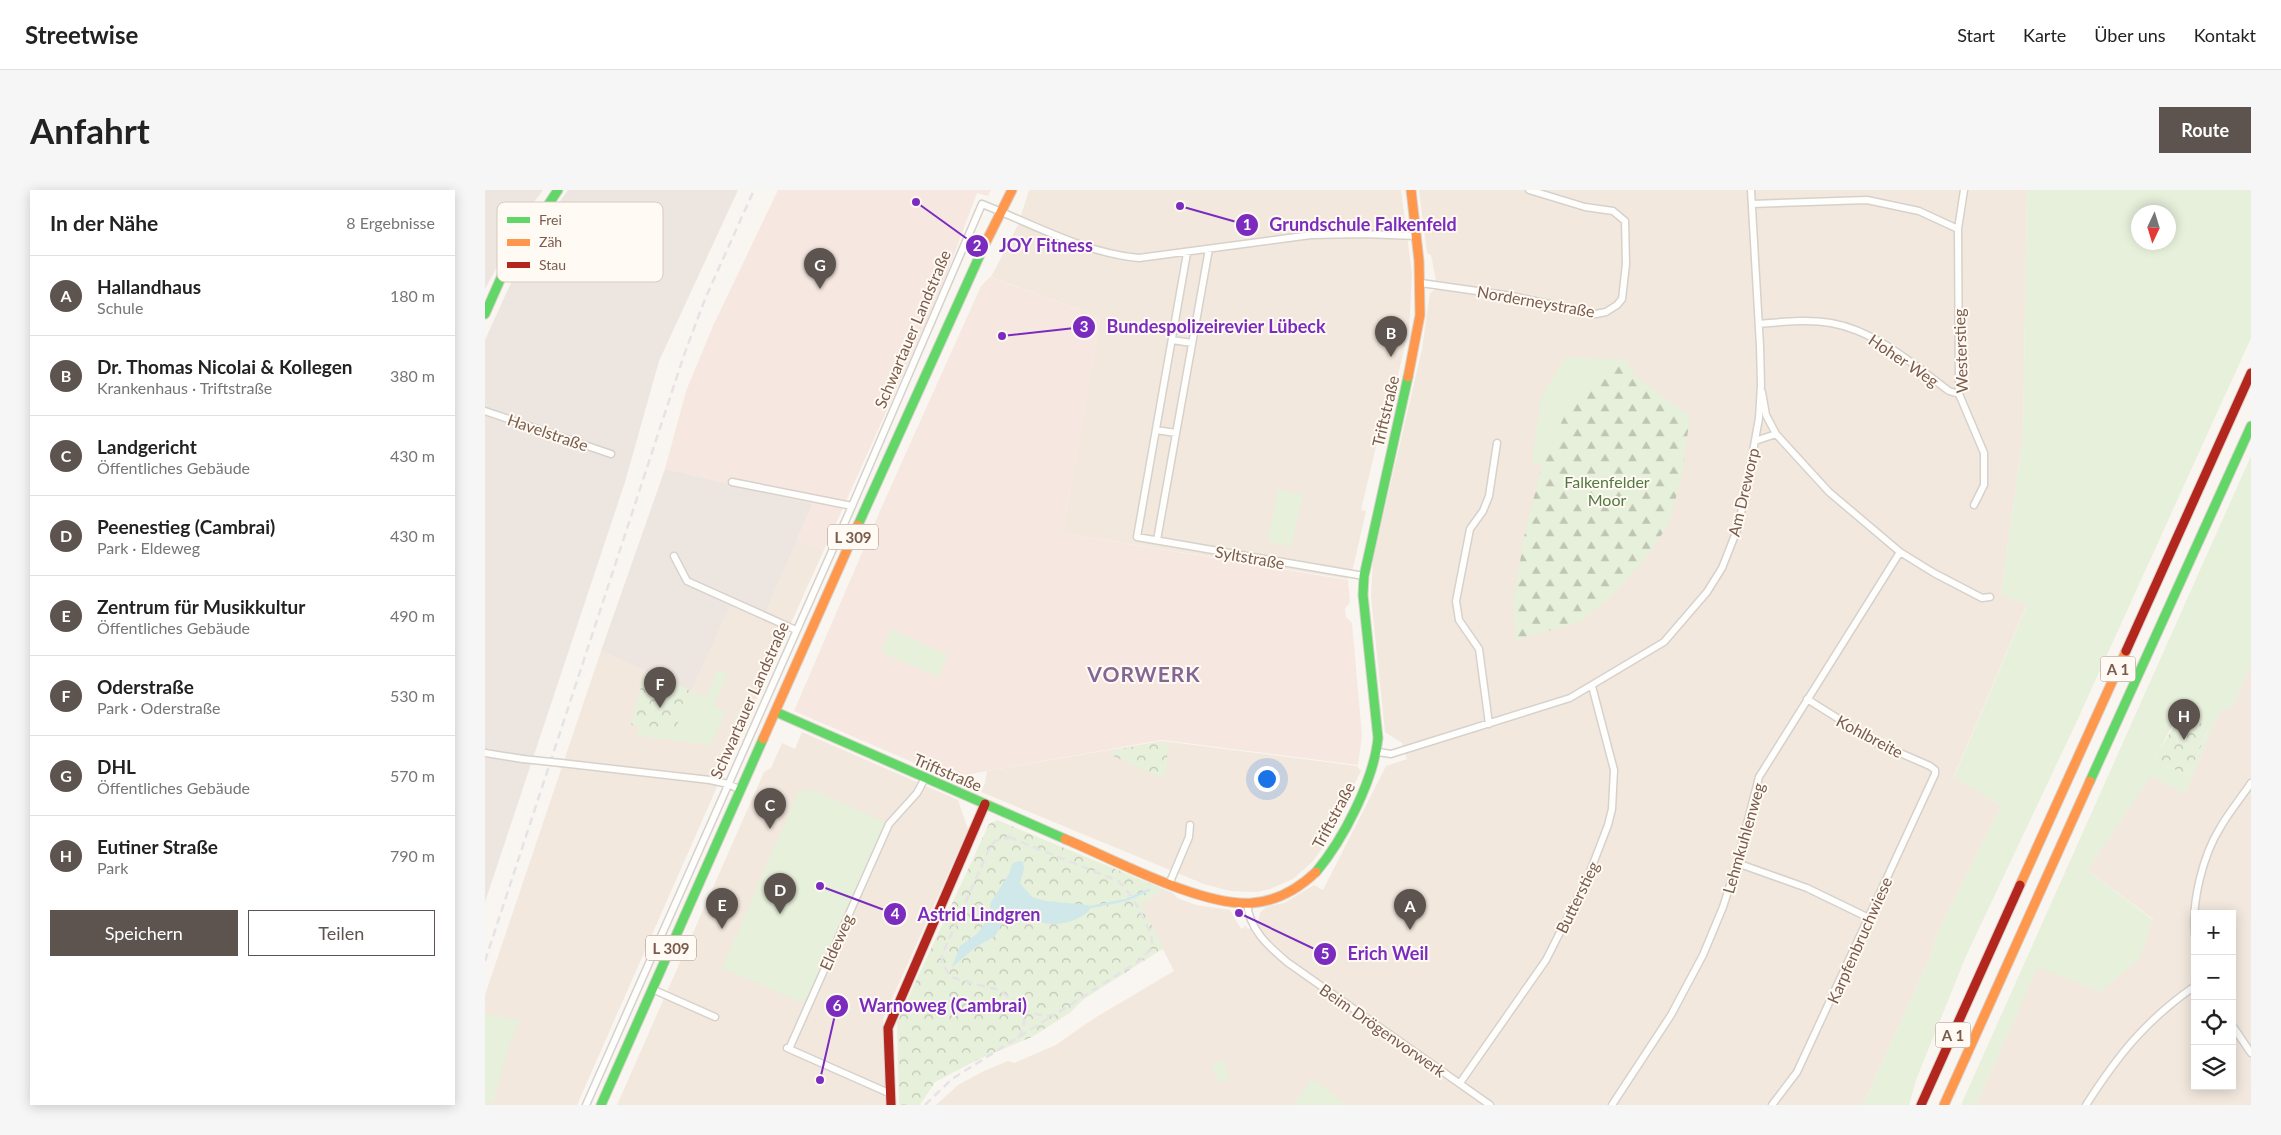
<!DOCTYPE html>
<html lang="de">
<meta charset="utf-8">
<style>
:root{--surface:#fff;--page:#f6f6f6;--text:#222;--muted:#767676;--line:#e0e0e0;--accent:#5d544f}
body{margin:0;font-family:Lato,sans-serif;background:var(--page);color:var(--text)}
.controls{position:absolute;right:15px;bottom:15px;display:grid;overflow:hidden;border-radius:0px;box-shadow:0 2px 12px #0003}
.controls button{width:45px;height:45px;display:grid;place-items:center;padding:0;border:0;border-bottom:1px solid var(--line);background:var(--surface);color:var(--text);font:25px sans-serif}
.compass{position:absolute;left:1646px;top:15px;width:45px;height:45px;border-radius:50%;background:var(--surface);box-shadow:0 2px 12px #0003;rotate:184deg}
.you{position:absolute;left:781px;top:588px;width:18px;height:18px;margin:-12px;border:4px solid #fff;border-radius:50%;background:#1a73e8;box-shadow:0 0 0 8px #1a73e833}
.badge{display:grid;place-items:center;width:32px;height:32px;border-radius:50%;background:var(--accent);color:#fff;font-size:16px;font-weight:700}
.pin{position:absolute;translate:-50% -41px;filter:drop-shadow(0 1px 2px #0008)}
.pin::after{content:'';position:absolute;top:26px;width:18px;height:15px;background:inherit;clip-path:polygon(0 0,100% 0,50% 100%)}
.list{margin:0;padding:0;list-style:none}
h2{display:flex;justify-content:space-between;align-items:center;height:65px;margin:0;padding:0 20px;font-size:21px}
h2 small{font-size:16px;font-weight:400;color:var(--muted)}
.list li{display:grid;grid-template-columns:32px 1fr auto;gap:15px;align-items:center;box-sizing:border-box;height:80px;padding:0 20px;border-top:1px solid var(--line)}
.list b{display:block;font-size:19px;white-space:nowrap}
.list p{margin:0;font-size:16px;white-space:nowrap;color:var(--muted)}
.list em{font-size:16px;font-style:normal;color:var(--muted)}
.actions{display:flex;gap:10px;padding:15px 20px}
.actions a{flex:1;padding:11px 0;border:1px solid var(--accent);border-radius:0px;text-align:center;font-size:18px;color:var(--accent)}
.actions .main{background:var(--accent);color:#fff}
.icon{flex:none;width:28px;height:28px;fill:none;stroke:currentColor;stroke-width:2;stroke-linecap:round;stroke-linejoin:round}
.map{position:relative;flex:none;width:1766px;height:915px;overflow:hidden;border-radius:0px}
header{display:flex;align-items:center;gap:30px;box-sizing:border-box;height:70px;padding:0 25px;background:var(--surface);border-bottom:1px solid var(--line)}
header strong{font-size:24px}
nav{display:flex;gap:28px;margin-inline-start:auto;font-size:18px}
.intro{display:flex;align-items:center;justify-content:space-between;box-sizing:border-box;height:120px;padding:0 30px}
h1{margin:0;font-size:35px}
.button{padding:12px 22px;border-radius:0px;background:var(--accent);color:#fff;font-size:18px;font-weight:700}
main{display:flex;gap:30px;padding:0 30px}
aside{flex:1;background:var(--surface);border-radius:0px;box-shadow:0 2px 12px #0003}
.map>svg:first-child{display:block}
.residential{fill:#f2e8de;fill-rule:evenodd}
.commercial{fill:#f6e8e1}
.industrial{fill:#ede5e0}
.green{fill:#e7f0db;fill-rule:evenodd}
.forest{fill:url(#forest-firs)}
.park{fill:url(#park-crowns)}
.water{fill:#d0e8ea}
.lines{fill:none;stroke-linecap:round;stroke-linejoin:round}
.stream{stroke:#d0e8ea;stroke-width:2.5}
.street-casing{stroke:#d7d1cb;stroke-width:9}
.fast-casing{stroke:#d9d2cb;stroke-width:11}
.slow-casing{stroke:#d9d2cb;stroke-width:11}
.jam-casing{stroke:#d9d2cb;stroke-width:11}
.street{stroke:#fefefd;stroke-width:6}
.fast{stroke:#63d668;stroke-width:9}
.slow{stroke:#ff974d;stroke-width:9}
.jam{stroke:#b3261e;stroke-width:9}
.rail{stroke:#e6e3e7;stroke-width:2.5;stroke-dasharray:8 5;stroke-linecap:butt}
.street-bridge-casing{stroke:#d7d1cb;stroke-width:9;stroke-linecap:butt}
.street-bridge{stroke:#fefefd;stroke-width:6}
.labels{text-anchor:middle;dominant-baseline:central;stroke-width:4;stroke-linejoin:round;paint-order:stroke}
.shield{fill:#fffaf3;stroke:#a28b7f;stroke-width:1}
.shield-label{font-size:15px;font-weight:bold;fill:#7a5c4d}
.street-label{font-size:16px;fill:#7a5c4d;stroke:#fffaf3}
.park-label{font-size:16px;fill:#537a41;stroke:#fffaf3}
.district-label{font-size:21px;font-weight:bold;letter-spacing:1px;fill:#846695;stroke:#fffaf3}
.key{fill:#fffaf3;stroke:#d7cbc1;stroke-width:1}
.key-label{font-size:14px;fill:#7a5c4d}
.leader{fill:none;stroke:#7b2cbf;stroke-width:2}
.callout-dot{fill:#7b2cbf;stroke:#fffaf3;stroke-width:2}
.mark-label{font-size:15px;text-anchor:middle;font-weight:bold;fill:#fff}
.callout-label{font-size:18px;text-anchor:middle;font-weight:bold;fill:#7b2cbf;stroke:#fffaf3;stroke-width:4;stroke-linejoin:round;paint-order:stroke}
</style>
<header>
<strong>Streetwise</strong>
<nav><a>Start</a><a>Karte</a><a>Über uns</a><a>Kontakt</a></nav>
</header>
<div class="intro"><h1>Anfahrt</h1><a class="button">Route</a></div>
<main>
<aside>
<h2>In der Nähe<small>8 Ergebnisse</small></h2>
<ul class="list">
<li><span class="badge">A</span><div><b>Hallandhaus</b><p>Schule</p></div><em>180 m</em></li>
<li><span class="badge">B</span><div><b>Dr. Thomas Nicolai &amp; Kollegen</b><p>Krankenhaus · Triftstraße</p></div><em>380 m</em></li>
<li><span class="badge">C</span><div><b>Landgericht</b><p>Öffentliches Gebäude</p></div><em>430 m</em></li>
<li><span class="badge">D</span><div><b>Peenestieg (Cambrai)</b><p>Park · Eldeweg</p></div><em>430 m</em></li>
<li><span class="badge">E</span><div><b>Zentrum für Musikkultur</b><p>Öffentliches Gebäude</p></div><em>490 m</em></li>
<li><span class="badge">F</span><div><b>Oderstraße</b><p>Park · Oderstraße</p></div><em>530 m</em></li>
<li><span class="badge">G</span><div><b>DHL</b><p>Öffentliches Gebäude</p></div><em>570 m</em></li>
<li><span class="badge">H</span><div><b>Eutiner Straße</b><p>Park</p></div><em>790 m</em></li>
</ul>
<div class="actions"><a class="main">Speichern</a><a>Teilen</a></div>
</aside>
<div class="map">
<svg width="1766" height="915" viewBox="0 0 1766 915">
<defs>
<pattern id="forest-firs" width="22" height="20" patternUnits="userSpaceOnUse" patternTransform="scale(1.25)"><rect width="22" height="20" fill="#e7f0db"/><path d="M5 1l3.5 6h-7zM16 11l3.5 6h-7z" fill="#c0c6b4"/></pattern>
<pattern id="park-crowns" width="20" height="18" patternUnits="userSpaceOnUse" patternTransform="scale(1.25)"><rect width="20" height="18" fill="#e7f0db"/><path d="M2 6a3 3 0 1 1 6 0M12 15a3 3 0 1 1 6 0" fill="none" stroke="#c0c6b4"/></pattern>
</defs>
<rect width="100%" height="100%" fill="#f9f5f0"/>
<!-- residential -->
<path class="residential" d="M544 0H916L927 85 924 138 905 219 900 218 876 320 881 321 868 378 863 389 578 343 615 127 506 87 533 35Z
M934 0H1542L1538 246 1516 404 1542 414 1469 586 1516 616 1451 746 1446 765 1378 915H451L473 895 499 881 523 871 529 873 571 855 608 829 689 781 655 715 672 704 676 698 688 703 692 708 711 715 745 720 756 739 761 736 763 739 773 733 775 723 781 717 799 713 829 695 838 700 901 576 922 569 917 553 900 542 886 406 888 370 937 159 945 103 951 99V90L946 65 942 63Z
M312 349 339 360 239 581 92 915H0V805L116 461 206 501 245 417 281 422Z
M1766 474V915H1491L1553 776 1616 802 1668 729 1602 680 1666 585 1700 604 1734 522 1747 517ZM1710 724H1747V896H1710Z
M317 542 473 610 483 639 398 829 401 915H132L279 582 286 578 297 553 310 559Z
M677 551 872 576 876 581 836 660 827 672 808 689 785 699 772 702 745 701 719 694 496 602 500 593 502 581Z"/>
<!-- commercial -->
<path class="commercial" d="M293 0H506L503 6 492 3 455 102 339 360 312 349 326 315 180 279 201 201 228 136Z
M505 87 615 127 578 343 863 390 865 412 860 419 861 427 867 433 877 546 873 575 677 550 463 588 454 584 453 571 449 569 444 567 434 575 309 521 398 314 496 96Z"/>
<!-- industrial -->
<path class="industrial" d="M0 0H58L44 19 0 99Z
M83 0H253L174 171 140 292 0 712V150L29 86 54 42Z
M180 279 327 314 281 422 245 417 206 501 116 461Z"/>
<!-- green -->
<path class="green" d="M1542 0H1766V148L1591 533 1481 766 1431 890 1424 915H1378L1446 765 1451 746 1516 616 1469 587 1542 415 1516 404 1538 246ZM1654 22H1684V52H1654Z
M1080 167 1142 170 1085 216 1057 275 1047 273 1056 208Z
M1766 266V474L1747 517 1734 523 1700 604 1666 586 1602 680 1668 730 1654 769 1616 802 1553 777 1491 915H1476ZM1688 534 1723 540 1703 588 1691 580 1681 577 1671 570 1674 561Z
M793 300 818 305 806 357 782 351Z
M406 439 463 465 453 487 396 462Z
M232 481 243 482 229 517 240 522 226 555 152 546 154 536 190 540 206 501 221 507Z
M328 600 404 634 323 815 237 778 313 602Z
M0 824 35 830 23 858 8 914 0 911Z
M739 870 744 889 732 892 727 874Z
M827 889 861 914V915H808Z"/>
<!-- forest -->
<path class="forest" d="M1142 170 1149 185 1205 226 1197 285 1184 334 1162 366 1128 405 1094 432 1031 450 1028 415 1039 347 1057 275 1084 216Z"/>
<!-- park -->
<path class="park" d="M160 481 206 501 190 540 146 535Z
M1697 523H1704L1723 539 1703 588 1691 580 1681 577 1671 571 1674 561Z
M677 552 684 553 680 587 669 585 626 565 627 560Z
M512 630 676 698 672 704 656 715 679 758 599 809 586 822 547 847 496 868 450 892 435 915H414L412 832 504 634Z"/>
<!-- water -->
<path class="water" d="M533 671 538 672 539 679 535 693 547 707 560 711 603 715 605 717 604 721C592 732 568 738 552 731 542 727 535 718 524 720L510 746 491 757 467 777 475 756 493 743 499 734 504 725 506 712 524 684 527 674Z"/>
<g class="lines">
<!-- stream -->
<path class="stream" d="M605 717 641 710 664 700"/>
<!-- street casing -->
<g class="street-casing">
<path id="street" d="M1479 0 1473 39 1474 204 1499 263V295L1489 315
M1267 14 1382 10 1434 21 1473 39
M702 63 652 347 879 386
M936 93 1027 106 1111 124 1121 122 1132 115 1137 109 1141 74 1140 31 1128 21 1100 17 1044 0
M1274 134C1297 132 1322 129 1346 133 1391 141 1428 174 1464 201L1474 204
M687 150 707 153
M1277 202 1281 225 1291 244 1344 302 1415 362 1449 383 1497 408 1505 407
M0 221 126 264
M671 240 691 243
M1270 251 1291 244
M247 292 367 316
M672 350 724 59
M189 366 202 391 311 440
M1004 534 994 459 974 430 971 411 985 339 998 321 1004 306 1012 253
M893 562 906 564 1085 508 1179 452 1222 402 1237 378 1252 340 1260 306 1274 228 1276 195 1275 156 1266 0
M0 563 38 569
M76 573 225 590 243 594 256 600
M1252 673 1322 698 1384 728
M685 692 704 647 705 635
M762 713C764 739 783 756 802 772L1005 915
M1710 745C1706 713 1718 665 1735 638 1744 622 1756 608 1766 593
M167 799 230 827
M1747 835 1766 863
M302 858 406 904
M304 859 404 634 432 603 440 588
M975 893 1061 770 1103 687 1123 635 1127 619 1129 580 1107 496
M101 915 367 316 497 14C548 34 599 63 654 68L826 45 878 44 932 46
M1127 915 1186 825 1218 765 1238 717 1252 673 1274 587 1415 362
M1287 915 1312 882 1450 584V580L1445 576 1392 553 1322 509
M1601 915C1633 865 1661 830 1710 796"/>
</g>
<!-- fast casing -->
<g class="fast-casing">
<path id="fast" d="M0 124 19 81 73 0
M373 335 499 56
M291 522 580 649
M1605 591 1766 236
M831 682C858 650 889 590 893 548L878 405 879 386 923 187
M116 915 278 549"/>
</g>
<!-- slow casing -->
<g class="slow-casing">
<path id="slow" d="M499 56 527 0
M923 187 935 125 934 71 926 0
M278 549 373 335
M580 649C628 669 717 717 767 713 793 711 813 699 831 682
M1535 695 1641 461
M1459 915 1605 591"/>
</g>
<!-- jam casing -->
<g class="jam-casing">
<path id="jam" d="M1641 461 1766 183
M406 915 403 838 500 614
M1436 915 1535 695"/>
</g>
<!-- street -->
<use href="#street" class="street"/>
<!-- fast -->
<use href="#fast" class="fast"/>
<!-- slow -->
<use href="#slow" class="slow"/>
<!-- jam -->
<use href="#jam" class="jam"/>
<!-- rail -->
<path class="rail" d="M524 647 633 691C643 698 668 740 667 753 667 759 661 764 657 769L569 825 561 826 546 823 514 800 475 790 465 786 457 773V765L505 657 510 651Z
M0 771 199 165 220 109 269 0
M533 848C542 836 540 827 533 814
M440 915 467 889 567 826"/>
<!-- street-bridge casing -->
<g class="street-bridge-casing">
<path id="street-bridge" d="M38 569 76 573"/>
</g>
<!-- street-bridge -->
<use href="#street-bridge" class="street-bridge"/>
</g>
<g class="labels">
<!-- shield labels -->
<g class="shield">
<rect x="343" y="334.5" width="50" height="25" rx="4"/>
<rect x="1615.5" y="466.5" width="35" height="25" rx="4"/>
<rect x="161" y="745.5" width="50" height="25" rx="4"/>
<rect x="1450.5" y="832.5" width="35" height="25" rx="4"/>
</g>
<g class="shield-label">
<text x="368" y="347">L 309</text>
<text x="1633" y="479">A 1</text>
<text x="186" y="758">L 309</text>
<text x="1468" y="845">A 1</text>
</g>
<!-- street labels -->
<g class="street-label">
<text transform="translate(1051 111) rotate(10)">Norderneystraße</text>
<text transform="translate(427 139) rotate(-67)">Schwartauer Landstraße</text>
<text transform="translate(1475 161) rotate(-92)">Westerstieg</text>
<text transform="translate(1419 170) rotate(34)">Hoher Weg</text>
<text transform="translate(900 221) rotate(-77)">Triftstraße</text>
<text transform="translate(63 242) rotate(19)">Havelstraße</text>
<text transform="translate(1258 302) rotate(-77)">Am Dreworp</text>
<text transform="translate(765 367) rotate(10)">Syltstraße</text>
<text transform="translate(264 510) rotate(-66)">Schwartauer Landstraße</text>
<text transform="translate(1385 546) rotate(28)">Kohlbreite</text>
<text transform="translate(463 582) rotate(23)">Triftstraße</text>
<text transform="translate(848 625) rotate(-62)">Triftstraße</text>
<text transform="translate(1258 648) rotate(-74)">Lehmkuhlenweg</text>
<text transform="translate(1092 707) rotate(-64)">Butterstieg</text>
<text transform="translate(1374 750) rotate(-66)">Karpfenbruchwiese</text>
<text transform="translate(351 752) rotate(-66)">Eldeweg</text>
<text transform="translate(898 840) rotate(35)">Beim Drögenvorwerk</text>
</g>
<!-- park labels -->
<g class="park-label">
<text x="1122" y="291">Falkenfelder<tspan x="1122" dy="18">Moor</tspan></text>
</g>
<!-- district labels -->
<g class="district-label">
<text x="659" y="483">VORWERK</text>
</g>
</g>
<!-- legend -->
<rect x="12" y="12" width="166" height="80" rx="8" class="key"/>
<rect x="22" y="27" width="23" height="6" fill="#63d668"/>
<rect x="22" y="49" width="23" height="7" fill="#ff974d"/>
<rect x="22" y="72" width="23" height="6" fill="#b3261e"/>
<g class="key-label">
<text x="54" y="35">Frei</text>
<text x="54" y="57">Zäh</text>
<text x="54" y="80">Stau</text>
</g>
<!-- callouts -->
<path class="leader" d="M695 16L762 35M431 12L492 56M517 146L599 137M335 696L410 724M754 723L840 764M335 890L352 816"/>
<g class="callout-dot">
<circle cx="695" cy="16" r="5"/>
<circle cx="431" cy="12" r="5"/>
<circle cx="517" cy="146" r="5"/>
<circle cx="335" cy="696" r="5"/>
<circle cx="754" cy="723" r="5"/>
<circle cx="335" cy="890" r="5"/>
<circle cx="762" cy="35" r="12"/>
<circle cx="492" cy="56" r="12"/>
<circle cx="599" cy="137" r="12"/>
<circle cx="410" cy="724" r="12"/>
<circle cx="840" cy="764" r="12"/>
<circle cx="352" cy="816" r="12"/>
</g>
<g class="mark-label">
<text x="762" y="40">1</text>
<text x="492" y="61">2</text>
<text x="599" y="142">3</text>
<text x="410" y="729">4</text>
<text x="840" y="769">5</text>
<text x="352" y="821">6</text>
</g>
<g class="callout-label">
<text x="878" y="41">Grundschule Falkenfeld</text>
<text x="561" y="62">JOY Fitness</text>
<text x="731" y="143">Bundespolizeirevier Lübeck</text>
<text x="494" y="731">Astrid Lindgren</text>
<text x="903" y="770">Erich Weil</text>
<text x="458" y="822">Warnoweg (Cambrai)</text>
</g>
</svg>
<div class="controls">
<button>+</button>
<button>−</button>
<button><svg class="icon" aria-label="locate" viewBox="0 0 24 24"><circle cx="12" cy="12" r="6"/><path d="M12 2v4M12 18v4M2 12h4M18 12h4"/></svg></button>
<button><svg class="icon" aria-label="layers" viewBox="0 0 24 24"><path d="M12 4l9 5-9 5-9-5zM3 14l9 5 9-5"/></svg></button>
</div>
<svg class="compass" viewBox="-18 -18 36 36"><path d="M0-13l5 13h-10z" fill="#e53935"/><path d="M0 13l5-13h-10z" fill="#767676"/></svg>
<div class="you"></div>
<div class="pin badge" style="left:925px;top:740px">A</div>
<div class="pin badge" style="left:906px;top:167px">B</div>
<div class="pin badge" style="left:285px;top:639px">C</div>
<div class="pin badge" style="left:295px;top:724px">D</div>
<div class="pin badge" style="left:237px;top:739px">E</div>
<div class="pin badge" style="left:175px;top:518px">F</div>
<div class="pin badge" style="left:335px;top:99px">G</div>
<div class="pin badge" style="left:1699px;top:550px">H</div>
</div>
</main>
